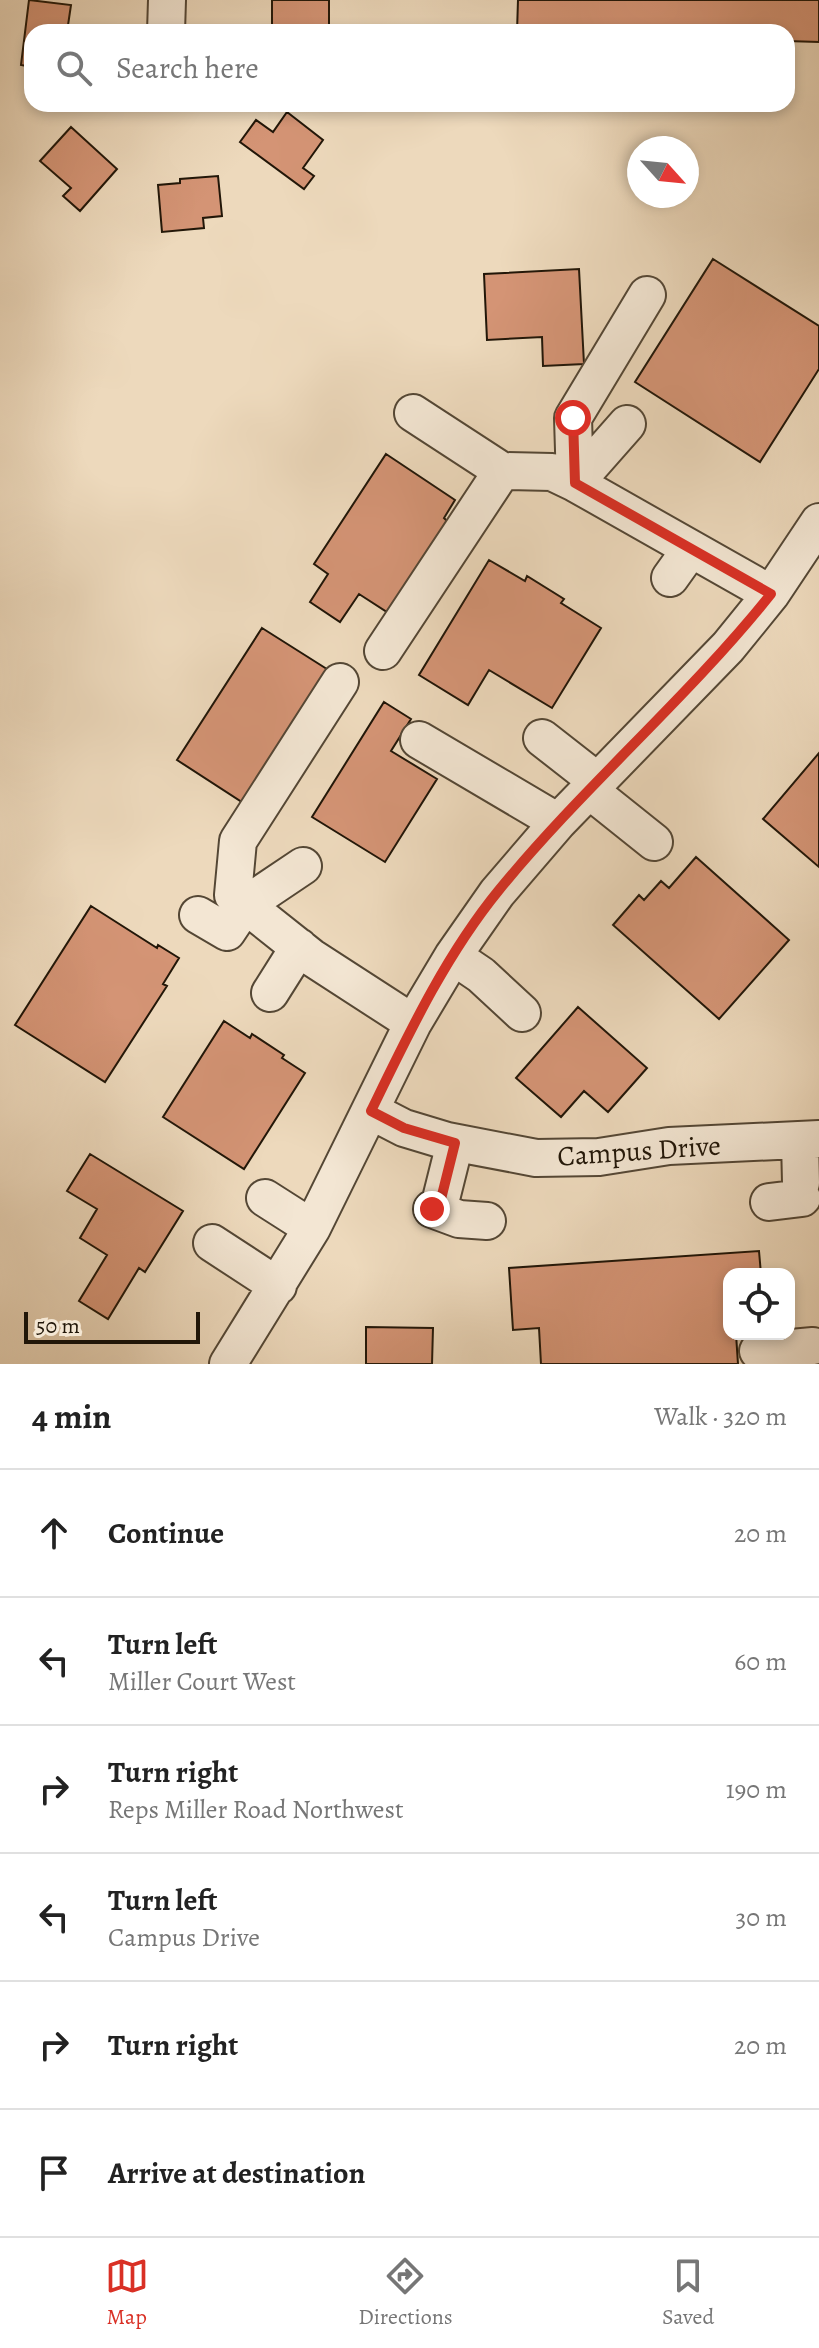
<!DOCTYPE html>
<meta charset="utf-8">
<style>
:root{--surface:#fff;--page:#f2f2f2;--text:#222;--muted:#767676;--line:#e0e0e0;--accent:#d93025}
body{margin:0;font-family:Alegreya,serif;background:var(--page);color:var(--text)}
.controls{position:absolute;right:24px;bottom:24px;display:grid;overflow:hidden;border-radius:16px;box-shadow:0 4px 12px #0003}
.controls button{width:72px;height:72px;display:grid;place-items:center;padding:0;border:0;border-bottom:2px solid var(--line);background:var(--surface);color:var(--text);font:40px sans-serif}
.compass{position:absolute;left:627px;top:136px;width:72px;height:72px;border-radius:50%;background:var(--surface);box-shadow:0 4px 12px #0003;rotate:117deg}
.scale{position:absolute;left:24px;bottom:20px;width:176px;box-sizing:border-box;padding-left:8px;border:4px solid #211608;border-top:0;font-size:22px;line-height:28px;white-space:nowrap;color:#211608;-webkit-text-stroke:6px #f3e6d3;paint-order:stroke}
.stop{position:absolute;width:24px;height:24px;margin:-18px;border:6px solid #d93025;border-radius:50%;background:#fff}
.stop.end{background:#d93025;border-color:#fff;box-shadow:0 2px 8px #0008}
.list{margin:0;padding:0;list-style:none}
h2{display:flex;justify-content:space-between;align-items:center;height:104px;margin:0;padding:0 32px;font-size:34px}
h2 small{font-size:26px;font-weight:400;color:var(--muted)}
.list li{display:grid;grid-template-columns:52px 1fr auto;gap:24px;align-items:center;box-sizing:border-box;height:128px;padding:0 32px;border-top:2px solid var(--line)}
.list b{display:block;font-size:30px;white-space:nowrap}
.list p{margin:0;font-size:26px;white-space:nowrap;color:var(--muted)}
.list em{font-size:26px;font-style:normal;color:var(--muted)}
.icon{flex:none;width:44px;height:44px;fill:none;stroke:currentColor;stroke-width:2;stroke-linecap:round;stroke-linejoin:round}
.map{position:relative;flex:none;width:819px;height:1364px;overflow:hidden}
.search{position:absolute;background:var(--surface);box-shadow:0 4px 12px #0003;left:24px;right:24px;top:24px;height:88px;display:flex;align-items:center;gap:20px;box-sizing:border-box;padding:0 28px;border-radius:24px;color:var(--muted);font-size:30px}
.sheet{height:872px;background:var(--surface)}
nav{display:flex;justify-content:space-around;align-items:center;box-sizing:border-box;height:112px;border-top:2px solid var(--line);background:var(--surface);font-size:22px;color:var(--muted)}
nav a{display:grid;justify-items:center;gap:4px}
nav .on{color:var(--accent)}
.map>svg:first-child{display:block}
.building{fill:#d49475;stroke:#211608;stroke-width:2}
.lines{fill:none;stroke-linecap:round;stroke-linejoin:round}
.minor-casing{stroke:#544735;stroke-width:40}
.minor{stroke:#f3e6d3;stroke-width:36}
.route{stroke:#d93025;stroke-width:10}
.labels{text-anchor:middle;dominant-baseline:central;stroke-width:7;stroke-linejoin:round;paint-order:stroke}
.street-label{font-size:28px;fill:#211608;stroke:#f3e6d3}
</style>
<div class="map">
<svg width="819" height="1364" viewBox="0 0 819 1364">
<rect width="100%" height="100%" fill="#edd9bc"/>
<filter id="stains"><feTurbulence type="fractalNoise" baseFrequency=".0025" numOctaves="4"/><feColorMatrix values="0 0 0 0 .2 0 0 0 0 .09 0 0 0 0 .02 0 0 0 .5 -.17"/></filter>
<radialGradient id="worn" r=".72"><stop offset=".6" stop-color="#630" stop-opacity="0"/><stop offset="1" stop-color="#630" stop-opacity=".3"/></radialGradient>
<!-- building -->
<path class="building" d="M29 0 71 5 67 32H32V67L21 65Z
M272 0H329V32H272Z
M518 0H819V42L787 41V32H517Z
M287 112 323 140 303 168 314 176 304 189 240 142 256 120 273 132Z
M71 127 117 169 80 211 63 196 71 188 40 161Z
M218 176 222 216 203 218 204 228 162 232 158 185 180 183V179Z
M713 259 819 326V369L760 462 635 382Z
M579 269 584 364 543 366 542 337 487 340 484 274Z
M386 454 455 500 444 518 447 521 387 612 359 594 340 622 310 602 328 574 314 564Z
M489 560 525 581 527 576 564 599 561 603 601 628 552 708 489 670 468 705 419 675Z
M262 628 330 671 245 804 177 760Z
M384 702 411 719 391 751 437 779 385 862 312 817Z
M819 753V867L763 819Z
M696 857 789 940 719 1019 613 925 639 895 644 900 661 881 669 888Z
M91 906 157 948 158 945 179 958 163 984 167 986 105 1082 15 1025Z
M578 1007 647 1068 608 1112 584 1091 561 1117 516 1078Z
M224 1021 250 1038 252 1034 284 1055 282 1058 305 1073 244 1169 163 1117Z
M90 1154 183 1211 145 1272 139 1268 108 1319 79 1301 107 1255 80 1238 97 1209 67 1191Z
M759 1251 761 1274H729V1334H736L738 1364H541L539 1328 513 1330 509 1268Z
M366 1327 433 1328 432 1364H366Z"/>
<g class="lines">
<!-- minor casing -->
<g class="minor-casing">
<path id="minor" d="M166 32 167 0
M413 413 502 471 552 472 575 483 771 594
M575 483 573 418 647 295
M575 483 627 424
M670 578 690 550
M383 651 502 471
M340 682 238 841 233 895 311 957 413 1023
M542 738 597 781
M419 740 558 822
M589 790 654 842
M198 915 227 932 245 905 303 866
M453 956 481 975 522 1013
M270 993 299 947
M371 1111 404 1128 447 1141 536 1158 599 1157 669 1146 819 1139
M800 1140 801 1183
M265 1198 312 1228
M769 1202 802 1198
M432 1209 459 1219 487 1221
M438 1211 455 1143
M212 1243 278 1286
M758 1351 813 1346
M228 1364 312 1228 413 1023 453 956 497 893 558 822 728 647 771 594 819 522"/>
</g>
<!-- minor -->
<use href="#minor" class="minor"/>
</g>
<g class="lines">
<!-- route -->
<path class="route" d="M432 1209 438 1211 455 1143 404 1128 371 1111C408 1035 445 956 499 890 584 786 687 699 771 594L575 483 573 418"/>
</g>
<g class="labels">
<!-- street labels -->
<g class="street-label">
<text transform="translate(639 1151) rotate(-4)">Campus Drive</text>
</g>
</g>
<rect width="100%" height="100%" filter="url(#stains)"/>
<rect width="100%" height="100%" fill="url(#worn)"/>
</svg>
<div class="controls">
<button><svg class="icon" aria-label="locate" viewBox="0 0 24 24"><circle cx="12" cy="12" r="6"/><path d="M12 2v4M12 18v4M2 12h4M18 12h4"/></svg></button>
</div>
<svg class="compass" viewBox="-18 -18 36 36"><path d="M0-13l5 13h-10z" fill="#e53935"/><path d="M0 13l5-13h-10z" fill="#767676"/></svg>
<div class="scale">50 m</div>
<div class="stop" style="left:573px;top:418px"></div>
<div class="stop end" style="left:432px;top:1209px"></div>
<div class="search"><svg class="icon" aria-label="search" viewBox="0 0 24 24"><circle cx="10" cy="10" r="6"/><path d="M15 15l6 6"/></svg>Search here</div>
</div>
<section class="sheet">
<h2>4 min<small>Walk · 320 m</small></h2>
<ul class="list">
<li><svg class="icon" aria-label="ahead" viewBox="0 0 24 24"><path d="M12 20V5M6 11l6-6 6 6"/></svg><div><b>Continue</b></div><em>20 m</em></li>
<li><svg class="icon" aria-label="left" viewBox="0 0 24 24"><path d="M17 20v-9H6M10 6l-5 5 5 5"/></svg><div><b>Turn left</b><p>Miller Court West</p></div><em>60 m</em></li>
<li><svg class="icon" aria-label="right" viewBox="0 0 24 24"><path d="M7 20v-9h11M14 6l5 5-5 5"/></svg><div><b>Turn right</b><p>Reps Miller Road Northwest</p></div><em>190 m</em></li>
<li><svg class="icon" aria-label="left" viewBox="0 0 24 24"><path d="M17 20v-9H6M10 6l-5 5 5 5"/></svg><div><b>Turn left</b><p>Campus Drive</p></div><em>30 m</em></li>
<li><svg class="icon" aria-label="right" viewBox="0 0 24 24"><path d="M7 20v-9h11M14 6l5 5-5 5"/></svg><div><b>Turn right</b></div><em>20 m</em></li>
<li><svg class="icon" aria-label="arrive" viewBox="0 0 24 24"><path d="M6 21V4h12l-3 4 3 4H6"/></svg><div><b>Arrive at destination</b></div></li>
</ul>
</section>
<nav>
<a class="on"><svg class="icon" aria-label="map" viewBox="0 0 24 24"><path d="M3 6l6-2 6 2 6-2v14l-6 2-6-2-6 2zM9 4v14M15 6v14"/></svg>Map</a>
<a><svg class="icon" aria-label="directions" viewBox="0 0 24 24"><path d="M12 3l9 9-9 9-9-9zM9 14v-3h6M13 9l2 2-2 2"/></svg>Directions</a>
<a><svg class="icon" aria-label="saved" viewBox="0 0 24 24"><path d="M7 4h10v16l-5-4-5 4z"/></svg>Saved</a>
</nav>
